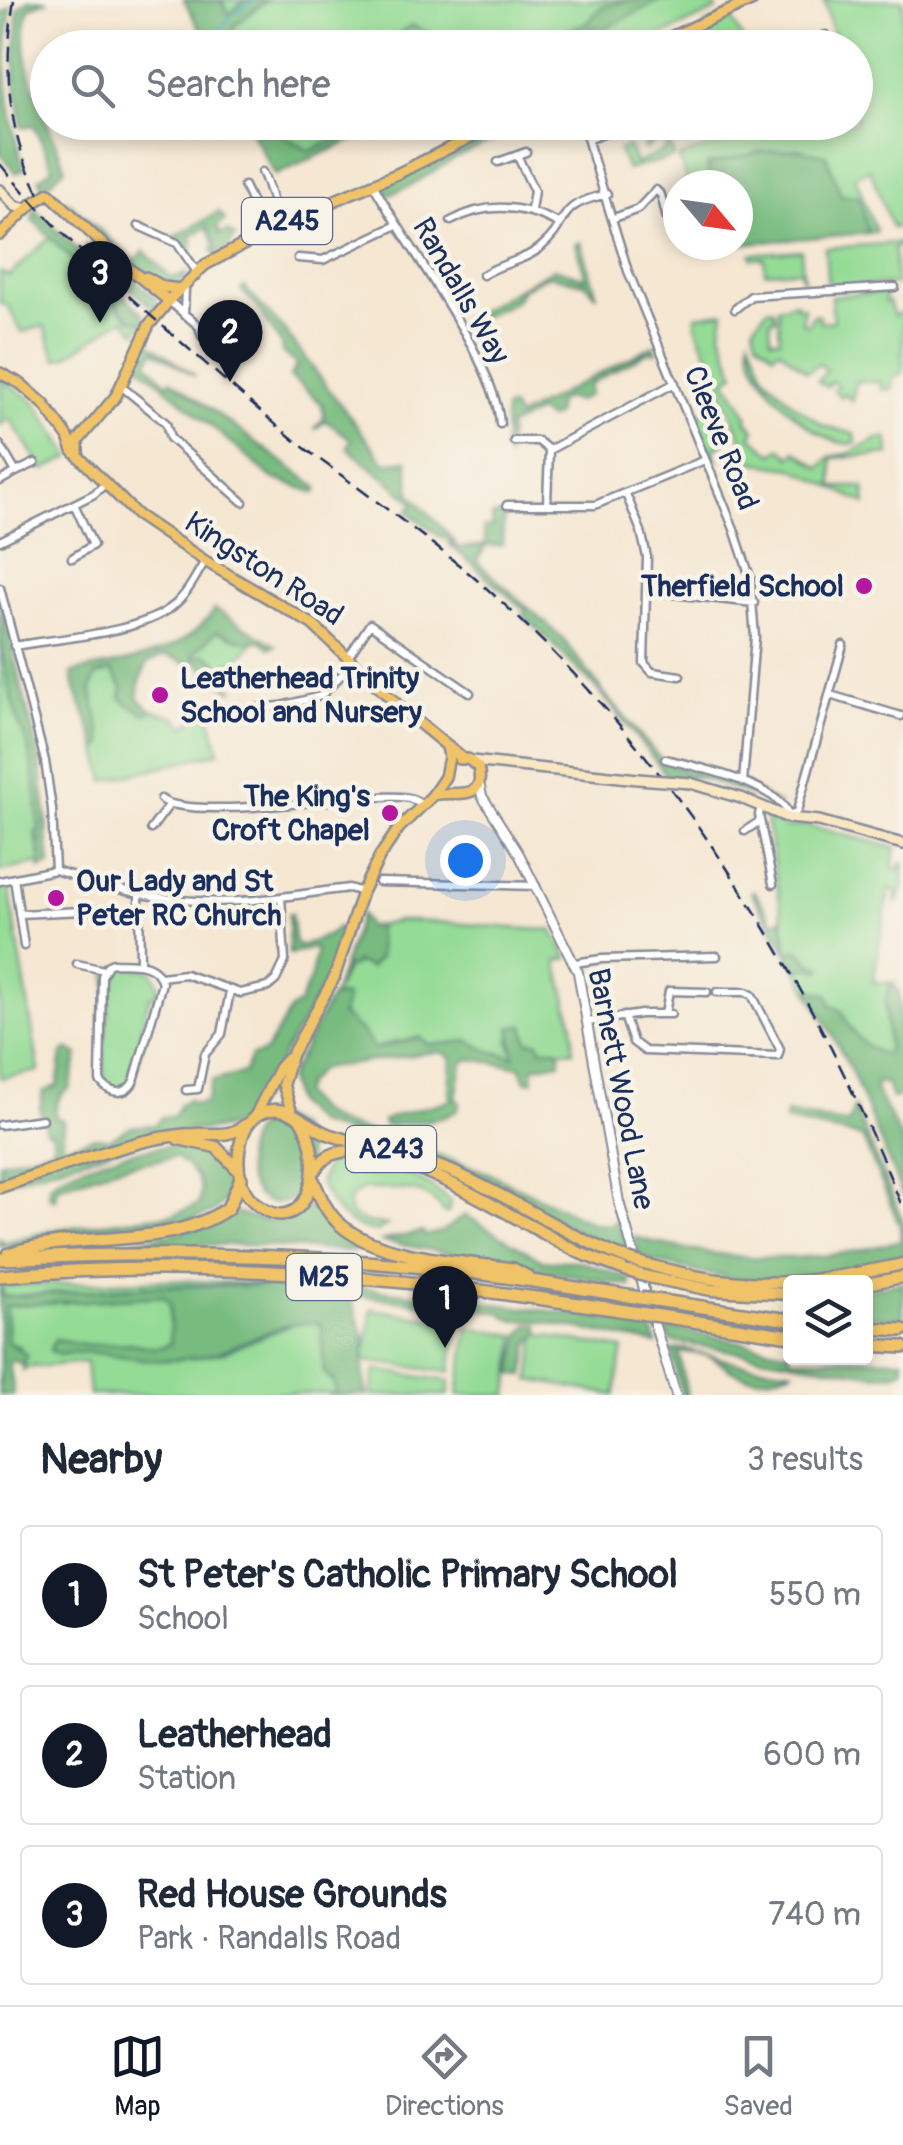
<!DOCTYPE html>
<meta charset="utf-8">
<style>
:root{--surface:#fff;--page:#f6f6f7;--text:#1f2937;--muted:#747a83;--line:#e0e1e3;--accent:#111827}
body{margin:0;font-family:Pangolin,sans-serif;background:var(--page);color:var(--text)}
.controls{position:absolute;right:30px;bottom:30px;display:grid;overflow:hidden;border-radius:10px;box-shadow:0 5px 15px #0003}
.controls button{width:90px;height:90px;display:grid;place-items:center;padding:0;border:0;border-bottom:2px solid var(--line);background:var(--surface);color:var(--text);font:50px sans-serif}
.compass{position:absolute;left:663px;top:170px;width:90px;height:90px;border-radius:50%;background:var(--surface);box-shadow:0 5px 15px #0003;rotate:119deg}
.you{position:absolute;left:465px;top:860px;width:35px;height:35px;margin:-25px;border:8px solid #fff;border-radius:50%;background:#1a73e8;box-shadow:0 0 0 15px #1a73e833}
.badge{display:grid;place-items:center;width:65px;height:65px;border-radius:50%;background:var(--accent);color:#fff;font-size:32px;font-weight:700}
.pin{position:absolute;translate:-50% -82px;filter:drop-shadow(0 2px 5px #0008)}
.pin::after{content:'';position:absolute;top:52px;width:35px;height:30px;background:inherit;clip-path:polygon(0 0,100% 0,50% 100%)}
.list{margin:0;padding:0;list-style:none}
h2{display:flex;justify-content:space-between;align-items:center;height:130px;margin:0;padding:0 40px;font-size:42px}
h2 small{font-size:32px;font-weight:400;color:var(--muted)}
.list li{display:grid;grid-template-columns:65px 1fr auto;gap:30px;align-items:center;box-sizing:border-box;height:140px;margin:0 20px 20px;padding:0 20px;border:2px solid var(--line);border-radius:10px}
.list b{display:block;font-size:38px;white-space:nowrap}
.list p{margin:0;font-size:32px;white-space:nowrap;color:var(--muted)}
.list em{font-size:32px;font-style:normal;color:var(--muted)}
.icon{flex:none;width:55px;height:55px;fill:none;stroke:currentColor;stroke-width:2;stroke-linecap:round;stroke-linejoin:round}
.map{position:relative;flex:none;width:903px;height:1395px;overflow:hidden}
.search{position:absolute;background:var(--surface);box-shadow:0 5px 15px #0003;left:30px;right:30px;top:30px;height:110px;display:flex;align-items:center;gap:25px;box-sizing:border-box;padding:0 35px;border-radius:55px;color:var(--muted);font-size:38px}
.sheet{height:610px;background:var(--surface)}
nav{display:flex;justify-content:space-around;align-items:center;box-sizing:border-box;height:140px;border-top:2px solid var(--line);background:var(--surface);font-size:28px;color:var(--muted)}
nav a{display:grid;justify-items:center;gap:5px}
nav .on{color:var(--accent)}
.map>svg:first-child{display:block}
.green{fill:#94db95;stroke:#58857a;stroke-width:2.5}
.forest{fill:#77bb7e;stroke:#49756e;stroke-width:2.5}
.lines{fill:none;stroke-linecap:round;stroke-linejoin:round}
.stream{stroke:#43a7c3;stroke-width:2.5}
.minor-casing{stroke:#888b98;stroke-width:11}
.tertiary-casing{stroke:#888b98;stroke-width:12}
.secondary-casing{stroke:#888b98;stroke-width:14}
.primary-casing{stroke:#888b98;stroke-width:14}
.trunk-casing{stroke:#888b98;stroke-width:15}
.motorway-casing{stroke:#888b98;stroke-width:16}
.minor{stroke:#fff;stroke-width:6}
.tertiary{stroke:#fff;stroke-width:8}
.secondary{stroke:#f9e7c3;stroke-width:9}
.primary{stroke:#f1c369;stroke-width:9}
.trunk{stroke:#f1c369;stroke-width:10}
.motorway{stroke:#f1c369;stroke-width:11}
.rail{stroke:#1b2f5e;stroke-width:2.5;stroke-dasharray:15 8;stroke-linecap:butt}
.secondary-bridge-casing{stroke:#888b98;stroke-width:14;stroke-linecap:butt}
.trunk-bridge-casing{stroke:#888b98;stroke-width:15;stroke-linecap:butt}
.motorway-bridge-casing{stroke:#888b98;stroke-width:16;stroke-linecap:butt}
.secondary-bridge{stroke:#f9e7c3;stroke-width:9}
.trunk-bridge{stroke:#f1c369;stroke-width:10}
.motorway-bridge{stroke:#f1c369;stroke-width:11}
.poi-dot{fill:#b5179e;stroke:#f7f3e8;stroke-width:4}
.labels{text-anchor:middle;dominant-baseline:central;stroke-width:9;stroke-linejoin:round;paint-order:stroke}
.shield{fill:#f7f3e8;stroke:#5d6a87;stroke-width:2.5}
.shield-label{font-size:28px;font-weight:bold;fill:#1b2f5e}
.street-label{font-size:30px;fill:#1b2f5e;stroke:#f7f3e8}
.poi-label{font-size:30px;font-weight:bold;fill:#1b2f5e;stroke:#f7f3e8;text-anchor:end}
</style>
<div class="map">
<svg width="903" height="1395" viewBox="0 0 903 1395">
<rect width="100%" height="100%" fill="#f7f3e8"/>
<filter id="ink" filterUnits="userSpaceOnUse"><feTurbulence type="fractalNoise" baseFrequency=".01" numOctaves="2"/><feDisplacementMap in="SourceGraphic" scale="20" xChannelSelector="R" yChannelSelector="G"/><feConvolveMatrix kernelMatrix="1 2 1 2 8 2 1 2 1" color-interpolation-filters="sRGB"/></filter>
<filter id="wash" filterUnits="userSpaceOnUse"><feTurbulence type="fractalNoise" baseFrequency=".0048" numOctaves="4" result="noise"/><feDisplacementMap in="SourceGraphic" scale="40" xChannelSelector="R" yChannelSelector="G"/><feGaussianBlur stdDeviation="2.25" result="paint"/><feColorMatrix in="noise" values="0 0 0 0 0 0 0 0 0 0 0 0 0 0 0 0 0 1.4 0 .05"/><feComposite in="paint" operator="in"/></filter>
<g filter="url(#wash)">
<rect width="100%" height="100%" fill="#f5e7d2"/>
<!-- green -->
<path class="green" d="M184 0H702L706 5 713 2 717 10 637 47H601L591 28 548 48H210Z
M824 0H903V226L892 228 870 169 855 176 876 232 738 244V185H688L679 157 779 123 856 122V48L836 47Z
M729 14 747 47H711L704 25Z
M247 123H391L275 175Z
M664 123 674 157 627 170 619 150 629 146 635 164 667 150 662 138 645 149 643 146 650 142 647 134 638 138 634 130 640 127 643 131Z
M50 237 130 319 144 322 136 332 123 319 66 357 56 359 44 326 22 332 7 305 0 303V272L9 276Z
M899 243 901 245 894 248 896 284 828 288 825 248Z
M801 250 804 286 800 270 765 272 764 258H752L751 254Z
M885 292V302H889L894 316 903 312V373L893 378 891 389H881V382L856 381 852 401 844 393 841 397 834 391 838 386 832 381 826 387 818 381 827 370 819 364 807 372 782 351 778 349 774 354 757 340 754 325 768 308 774 309 775 319 770 320 771 339H780L778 307 796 302 797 307H804L802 322 808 325 813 315H818L820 322 833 321 831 296Z
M724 312 721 331 735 374 726 379 748 416 746 420 755 430 751 436 773 454 781 448 791 457 796 451 820 468 830 457 848 454 880 438H887L890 454 832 458 833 487H864L866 504 792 468 751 462 696 325V316Z
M750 338 765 376 793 404 824 426 855 434 856 443C822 452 744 377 750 338Z
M2 379 35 402 71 457 44 470 10 419 0 425Z
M709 409 723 444 713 449 718 461 713 463 694 415Z
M1 604 40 762 48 830 35 832 41 863 0 871Z
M217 631 254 642 236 661 229 662 220 674 233 690H229L217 678 220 670 194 658 193 653Z
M112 671 123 689 121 697 127 704 146 714 151 710 176 717 185 727 200 714 211 718 219 752 105 781 98 751 103 743 91 688 96 675Z
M766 817 787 828 806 825 896 848 892 868 897 869 903 863V888L898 903 895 902 897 891 889 889 873 982 895 983 897 1076 850 1068 788 952Z
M9 887 39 1071 0 1078V887Z
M398 921C450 920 500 929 552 930L568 958 557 961 573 1025V1051L541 1049 528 1041 524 1026 509 1040 515 1057 397 1041 374 1049 363 1033 342 1015 343 996 332 997 348 966 379 958 377 926Z
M125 966 152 971 159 985 156 994 150 997 141 1026 147 1029 132 1080 120 1090 111 1088 104 1081V1043L110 1000 107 994V976L110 970Z
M362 1158C392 1165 428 1180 450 1202L448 1213H444C428 1183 391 1190 362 1189L350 1198 348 1206 351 1215 367 1223 387 1225 377 1232C348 1228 330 1208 320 1182L327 1163 337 1159Z
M174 1280 355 1287 354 1290C238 1278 119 1287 3 1297L1 1286Z
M163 1296 170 1303V1358L221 1353 304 1320 322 1324 324 1372 333 1381 337 1393 89 1395 86 1362 37 1367 36 1365 23 1370 26 1362 19 1346 8 1342 5 1306Z
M372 1309 457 1323 450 1372 364 1361Z
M468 1328 516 1335 508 1395H458Z
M536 1334 623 1349 615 1395 530 1380Z
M375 1370 450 1381 448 1395H371Z"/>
<!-- forest -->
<path class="forest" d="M29 0H48L29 8C12 60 49 121 65 168L43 188 39 179 53 168 34 125 22 127 15 77 18 9Z
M184 0 222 1 229 14 245 0H267L233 27 239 48 210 47Z
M627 0H661L606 28H591L554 45 555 47H546L544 43 549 37 589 22 601 7Z
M11 8C2 66 6 113 24 169L16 173 0 154V15Z
M411 25 435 36 436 47H396L400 33Z
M247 123H268L276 131 310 151 358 129 368 133 275 175Z
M514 123H532L457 157 408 187 388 195 382 193 385 185Z
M797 149 826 155 841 195 859 196 869 233 738 244V185H711L707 165 759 152Z
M66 200 135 261 144 251 171 278 187 274C183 281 184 283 176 284 152 288 75 218 66 200Z
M35 209 144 315V322L131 319 32 219Z
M219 212 225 220 217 226 220 234 228 231 235 237 227 249 216 255 212 250 216 247 208 227 191 236 192 248 188 251 174 237Z
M581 242 597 296 585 283 548 275 522 289 515 301 478 319V323L473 326 463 320 554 268 586 278 576 244Z
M93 243 156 299 158 305 155 310 85 248Z
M244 287 284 330 385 463 407 460 411 494 456 543 441 537 408 512 414 502 347 448 351 439 326 421 314 429 324 418 322 404 290 376 297 365 282 352V345L256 306 241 290Z
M148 342 195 376 154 351 147 362 167 383 171 380 318 488 316 493 272 478 137 363Z
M654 345 657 352H648L590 384 589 395 577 401 565 398 558 401 556 415 549 419 538 412 509 426 507 458 504 446 505 409 511 407 517 417Z
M504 514 502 545 486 546 476 561 563 639 604 693 664 763 746 786 780 805 698 777H668L602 694 523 614 526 611 448 543 461 548 486 545 483 528 493 527 492 516Z
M215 609 276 646 270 648 262 641H244L217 631 193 654 194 658 205 654 216 661 220 670 216 675H205L206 670 194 659 189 664 165 655 147 663 138 687 139 699 151 710 147 714 127 704 121 697 123 688 112 671 96 675 91 689 103 743 98 751C93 724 74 699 72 673 125 661 183 657 215 609Z
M0 610 5 620 40 762 50 865 41 869C38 828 38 790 28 747 26 737 20 728 17 718 6 683 0 647 0 610Z
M754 891 774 923 782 918 788 952 798 950 813 964 824 968 820 971 806 967 798 971 751 892Z
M361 913 368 927 377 926 379 957 370 968 355 962 351 967 347 966 334 993Z
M291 914 295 944 300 946 329 935 337 927 346 931 325 985 284 1053 261 1098 240 1123 220 1129 173 1132 0 1183V1162L50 1149 54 1143 52 1134 46 1131 40 1109 43 1092 57 1086 62 1054 68 1049 78 1055 70 1088C59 1095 54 1105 56 1118L63 1120V1147L96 1137 110 1139 130 1127 155 1125 162 1117H173L180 1105 188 1100 195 1104 206 1102 212 1081 244 1073 251 1056 265 1052 291 1009 299 1004 311 977 316 951 313 948 289 954 288 915Z
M890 985 899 990 903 1096 892 1098 887 1084 877 1082 875 1089 903 1142V1196L850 1068 808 990 828 994 831 1005 842 1011C849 1030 863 1047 883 1054L887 1052C890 1029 880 1005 890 985Z
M343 996 346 999 342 1015 363 1033 375 1049 420 1037 430 1045 469 1041 489 1051 514 1057 510 1028 524 1025 528 1041 539 1042 541 1049H556L560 1052V1062L533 1067V1081H526L521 1067 470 1059 462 1063 456 1099 460 1103 457 1111 437 1119 385 1126 383 1121C404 1110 430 1108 452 1099L449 1091 451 1058 442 1052 426 1053 320 1069 305 1085 302 1094C325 1127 355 1127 391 1137L395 1134 400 1136V1141L493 1175 594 1224 610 1225 619 1219 629 1254 588 1238 466 1170 317 1124 295 1104 288 1079 328 1002 332 997Z
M854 1107 903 1221V1261C870 1267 836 1274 803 1279 749 1286 692 1272 640 1258L635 1237C723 1262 812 1267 901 1240L900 1226 862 1137 785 1121 786 1113 849 1124Z
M279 1118C281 1119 292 1123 293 1124 315 1142 314 1205 275 1203 240 1201 236 1138 264 1122 268 1120 274 1119 279 1118Z
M169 1146C203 1147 237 1154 229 1197L212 1213 157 1229 0 1247V1238L3 1243 57 1229 175 1214 198 1205C206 1184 192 1168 175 1157L118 1167 63 1185 56 1189 55 1199 49 1196V1185C73 1163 136 1150 169 1146Z
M313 1204 323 1214 328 1226 356 1244 355 1251 249 1245 133 1244 134 1241 202 1227 236 1213C268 1224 286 1225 313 1204Z
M465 1215 544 1261H579L628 1278 630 1286 380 1241 423 1232 425 1236 443 1231Z
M903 1282V1319L866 1316V1289Z
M160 1286H320L354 1290 355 1287 649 1323 657 1344 534 1320 514 1321 499 1312 355 1295 351 1298 365 1341 363 1374 367 1395H329L337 1392 333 1381 324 1372 321 1324C283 1316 242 1349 204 1356 187 1359 168 1362 151 1360 120 1357 90 1348 59 1355L50 1350 55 1339 90 1345 130 1343 156 1348 170 1344V1303L163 1296 6 1306 8 1342 27 1355 22 1365 13 1360 9 1362 14 1395H0V1287L4 1297Z
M529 1325H538L540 1332 530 1342 524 1376 512 1374 520 1334Z
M666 1327 790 1352V1358L903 1359V1369L897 1373 877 1375 670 1341Z
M685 1349 738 1363 794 1370C721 1395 733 1347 679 1353L687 1395H682L671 1350Z"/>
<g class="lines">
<!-- stream -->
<path class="stream" d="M235 13 253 0
M211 39 231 17"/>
</g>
</g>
<g filter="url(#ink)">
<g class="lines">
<!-- minor casing -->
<g class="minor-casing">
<path id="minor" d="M800 48 826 35
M582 122 628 271 734 529 750 577 755 637 743 782
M589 139 637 122
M517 155 534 191 531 210
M498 162 526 152
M262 172C271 189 272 206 281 224
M373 184C405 244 496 361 500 424
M244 186 266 232
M614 218 638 209 656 190 661 195 667 219
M451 221C487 201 523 205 558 223
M139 226 177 243 197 272
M298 258 323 260 397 225
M483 275C501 263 525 261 541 247 573 220 551 207 607 194
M169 301 214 339 241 344 245 350 243 358 232 359 202 336 200 330
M735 309 751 296 895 287
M184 315 185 288
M121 386 166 423 170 438 243 502
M514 441H538L549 450
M0 445 16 472 0 481
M16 472 35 463
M626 494 641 531 647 557 644 663 652 672 680 676
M547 504 549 450 675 383
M507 505H595L705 460
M0 541 94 494 104 485
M72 558 93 545 74 504
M0 588 45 761 52 809 55 870
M646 591 754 603
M14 646C58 638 139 634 173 606 187 595 196 576 205 561
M349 656 370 624 470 693
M830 695 901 716
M247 709 281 706 321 696 353 663
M665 759C694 766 783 785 789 817
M161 799C186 820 337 798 377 797 392 797 409 794 421 804
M761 806 759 815 773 884
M790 817 797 811 843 645
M151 829 169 805
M745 831 760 821
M55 870C115 891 175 905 240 901 277 899 313 892 349 888L362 892
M14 878 24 946
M0 881 55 870
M379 882 536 886
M139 895 140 963
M19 914 104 910
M113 963C133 964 156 960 162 983L134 1081C125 1097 110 1094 100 1081L102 976 108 965Z
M575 963 601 959 717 956
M77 964 104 970
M161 977 185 974 240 993 268 987 276 980 285 961 281 897
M665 1014 669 991 707 992
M624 1016 633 1042 645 1051 778 1056 780 1049 752 995 746 992H717
M588 1022 641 1014H671
M186 1090 198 1089 205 1054 222 1034 230 991
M0 1125 42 1119"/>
</g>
<!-- tertiary casing -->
<g class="tertiary-casing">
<path id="tertiary" d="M479 783 482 796 519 854 578 972 619 1202 647 1300
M651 1313 676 1395"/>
</g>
<!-- secondary casing -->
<g class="secondary-casing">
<path id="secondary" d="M0 190 15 206 27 209
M472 761 638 779
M690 783 741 798 789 818 819 821 903 844"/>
</g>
<!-- primary casing -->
<g class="primary-casing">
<path id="primary" d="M646 48 753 0
M0 235 32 204 49 193 120 261 169 301
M146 277 164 287 180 289
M0 373 21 384 44 404 68 437 73 451 137 515 205 561 312 624 402 709 463 759
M78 454V441L116 396 149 325 173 296 205 265 298 216 399 173 501 122
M433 795C454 790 487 803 478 767L468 759H459
M292 1113 283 1084 292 1054 334 978 362 892 380 856 399 828 432 796 445 777 449 757 447 746
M255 1116 279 1068 288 1058"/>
</g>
<!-- trunk casing -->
<g class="trunk-casing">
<path id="trunk" d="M300 1119C330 1164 305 1247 253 1201 240 1190 237 1168 239 1152 241 1135 248 1116 266 1111 290 1104 307 1126 328 1134 369 1148 411 1154 451 1171 512 1197 566 1236 628 1259
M178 1139 216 1147 236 1168
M314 1171C319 1165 323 1158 331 1155 384 1131 530 1229 580 1253 597 1260 614 1266 631 1272
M0 1187C54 1170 140 1135 194 1134 214 1133 229 1138 245 1125
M644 1264C669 1270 694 1277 719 1280 782 1288 842 1277 903 1264
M648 1277 711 1290 790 1294
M866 1284 903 1277"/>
</g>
<!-- motorway casing -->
<g class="motorway-casing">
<path id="motorway" d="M313 1180C320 1197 327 1214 342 1226 381 1259 463 1262 513 1269L528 1277
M9 1254C75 1230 168 1251 228 1208L241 1178
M0 1259C138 1252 275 1253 413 1266 489 1273 565 1286 640 1298
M0 1276C214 1256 434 1281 646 1314
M655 1300 790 1320
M660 1316 790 1336
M866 1328 903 1330
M866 1345 903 1347"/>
</g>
<!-- minor -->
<use href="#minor" class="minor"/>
<!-- tertiary -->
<use href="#tertiary" class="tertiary"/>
<!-- secondary -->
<use href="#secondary" class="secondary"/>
<!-- primary -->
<use href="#primary" class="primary"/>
<!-- trunk -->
<use href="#trunk" class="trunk"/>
<!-- motorway -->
<use href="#motorway" class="motorway"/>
<!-- rail -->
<path class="rail" d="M14 0C3 69 7 137 42 199
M0 164C56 232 122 291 189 349 225 380 261 413 298 443 360 490 425 535 484 586 674 755 810 974 903 1209"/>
<!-- secondary-bridge casing -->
<g class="secondary-bridge-casing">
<path id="secondary-bridge" d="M638 779 690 783"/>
</g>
<!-- trunk-bridge casing -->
<g class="trunk-bridge-casing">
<path id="trunk-bridge" d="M628 1259 644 1264
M631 1272 648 1277"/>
</g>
<!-- motorway-bridge casing -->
<g class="motorway-bridge-casing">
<path id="motorway-bridge" d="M640 1298 655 1300
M646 1314 660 1316"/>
</g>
<!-- secondary-bridge -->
<use href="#secondary-bridge" class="secondary-bridge"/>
<!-- trunk-bridge -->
<use href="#trunk-bridge" class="trunk-bridge"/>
<!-- motorway-bridge -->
<use href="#motorway-bridge" class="motorway-bridge"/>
</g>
</g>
<!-- markers -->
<g class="poi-dot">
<circle cx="864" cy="586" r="10"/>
<circle cx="160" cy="695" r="10"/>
<circle cx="390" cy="813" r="10"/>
<circle cx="56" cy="898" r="10"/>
</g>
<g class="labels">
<!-- shield labels -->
<g class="shield">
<rect x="242" y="198" width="90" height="46" rx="8"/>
<rect x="346" y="1126" width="90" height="46" rx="8"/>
<rect x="286.5" y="1254" width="75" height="46" rx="8"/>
</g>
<g class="shield-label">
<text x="287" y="221">A245</text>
<text x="391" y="1149">A243</text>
<text x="324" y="1277">M25</text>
</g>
<!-- street labels -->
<g class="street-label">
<text transform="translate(461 291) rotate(60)">Randalls Way</text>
<text transform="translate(721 438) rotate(68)">Cleeve Road</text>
<text transform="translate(264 569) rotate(33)">Kingston Road</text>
<text transform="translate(621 1089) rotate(79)">Barnett Wood Lane</text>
</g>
<!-- poi labels -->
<g class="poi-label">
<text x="844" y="586">Therfield School</text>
<text x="180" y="678" text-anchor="start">Leatherhead Trinity<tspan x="180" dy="34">School and Nursery</tspan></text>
<text x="370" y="796">The King's<tspan x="370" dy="34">Croft Chapel</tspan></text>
<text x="76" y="881" text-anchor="start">Our Lady and St<tspan x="76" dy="34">Peter RC Church</tspan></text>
</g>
</g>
</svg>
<div class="controls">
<button><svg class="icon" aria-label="layers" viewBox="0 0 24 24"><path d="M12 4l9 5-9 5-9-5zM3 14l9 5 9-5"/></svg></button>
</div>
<svg class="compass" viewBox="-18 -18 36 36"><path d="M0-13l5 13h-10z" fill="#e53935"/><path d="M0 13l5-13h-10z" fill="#747a83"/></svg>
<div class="you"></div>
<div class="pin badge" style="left:445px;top:1348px">1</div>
<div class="pin badge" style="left:230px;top:382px">2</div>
<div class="pin badge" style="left:100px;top:323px">3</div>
<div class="search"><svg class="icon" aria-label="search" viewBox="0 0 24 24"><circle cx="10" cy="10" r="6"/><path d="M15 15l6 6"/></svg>Search here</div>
</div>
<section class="sheet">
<h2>Nearby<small>3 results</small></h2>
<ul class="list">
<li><span class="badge">1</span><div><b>St Peter's Catholic Primary School</b><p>School</p></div><em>550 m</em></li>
<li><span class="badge">2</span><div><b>Leatherhead</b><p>Station</p></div><em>600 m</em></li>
<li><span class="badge">3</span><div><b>Red House Grounds</b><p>Park · Randalls Road</p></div><em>740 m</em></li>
</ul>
</section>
<nav>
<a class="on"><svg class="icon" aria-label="map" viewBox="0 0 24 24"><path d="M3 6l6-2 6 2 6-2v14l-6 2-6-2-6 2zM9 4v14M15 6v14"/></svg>Map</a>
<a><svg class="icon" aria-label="directions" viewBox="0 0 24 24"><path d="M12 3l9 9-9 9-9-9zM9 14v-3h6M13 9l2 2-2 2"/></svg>Directions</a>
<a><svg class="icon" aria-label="saved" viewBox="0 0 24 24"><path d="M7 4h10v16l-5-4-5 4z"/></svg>Saved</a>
</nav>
